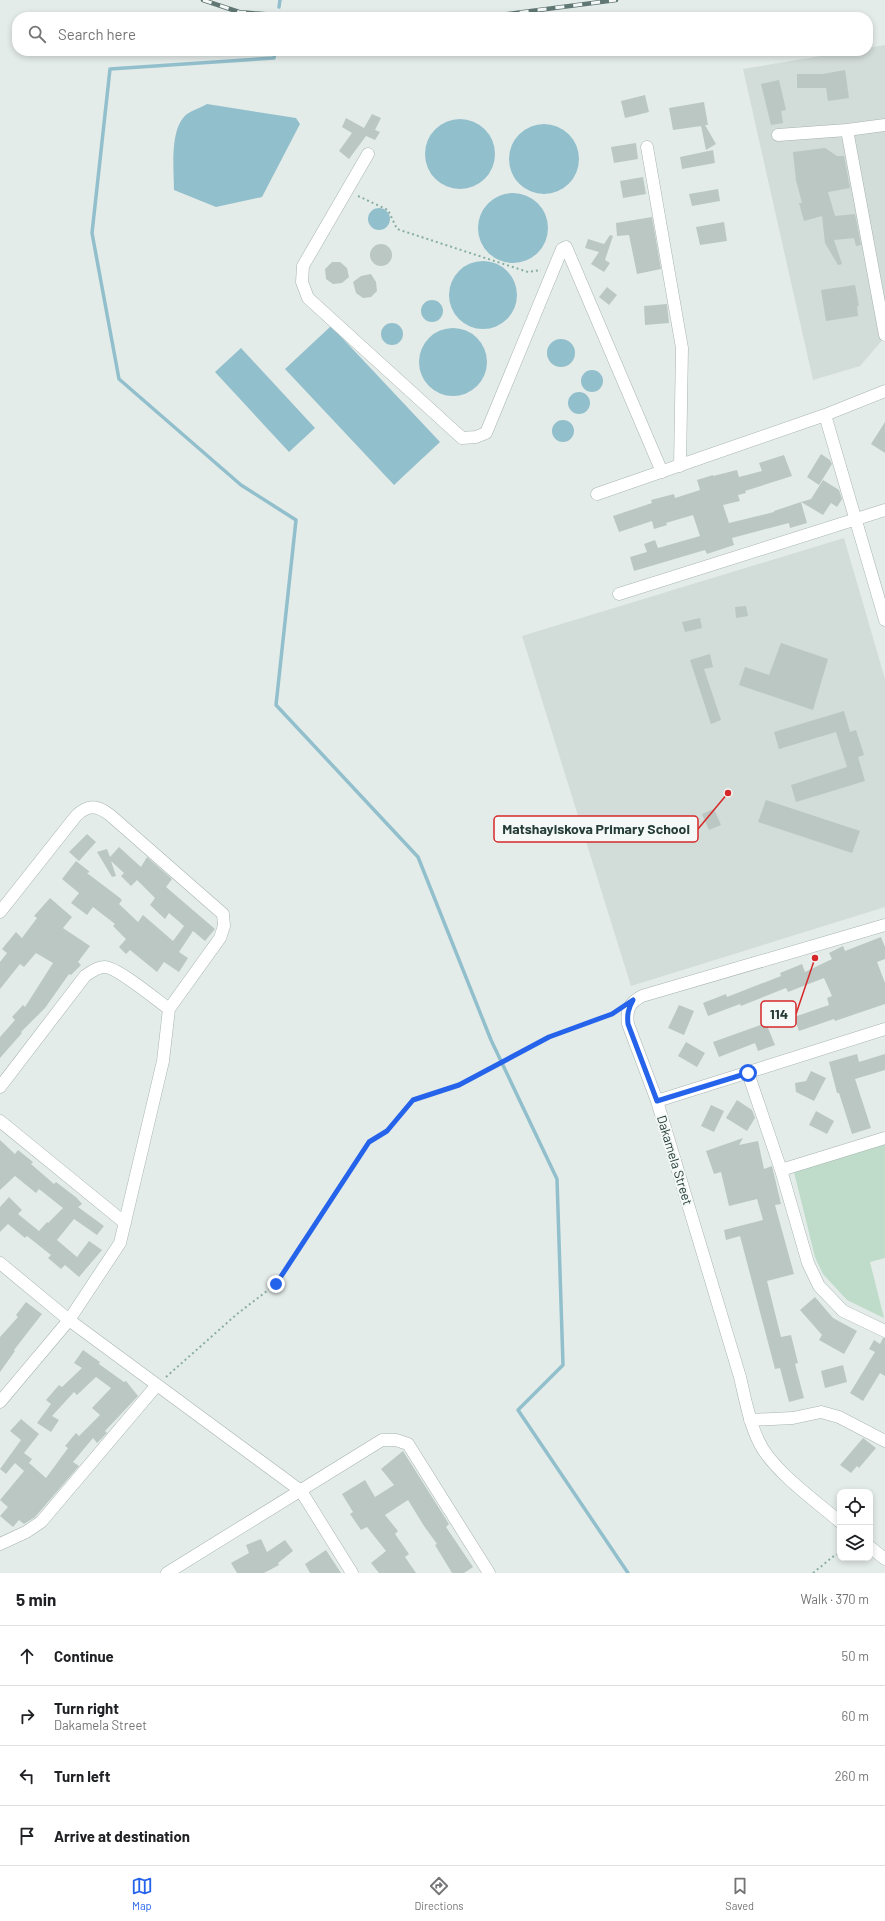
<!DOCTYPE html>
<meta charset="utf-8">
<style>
:root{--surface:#fff;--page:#f6f6f6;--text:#202124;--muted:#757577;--line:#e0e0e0;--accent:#2563eb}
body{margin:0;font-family:Barlow,sans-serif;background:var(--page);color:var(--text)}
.controls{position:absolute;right:12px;bottom:12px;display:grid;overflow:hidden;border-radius:8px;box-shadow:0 2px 6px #0003}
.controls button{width:36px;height:36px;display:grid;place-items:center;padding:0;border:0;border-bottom:1px solid var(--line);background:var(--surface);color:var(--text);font:20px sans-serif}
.stop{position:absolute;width:12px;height:12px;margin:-9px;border:3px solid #2563eb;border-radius:50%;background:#fff}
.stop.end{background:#2563eb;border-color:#fff;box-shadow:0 1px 4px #0008}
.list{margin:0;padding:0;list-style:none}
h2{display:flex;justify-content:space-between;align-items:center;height:52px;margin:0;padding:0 16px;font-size:17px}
h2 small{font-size:13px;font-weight:400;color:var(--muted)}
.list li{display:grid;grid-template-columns:26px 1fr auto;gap:12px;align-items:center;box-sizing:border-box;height:60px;padding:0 16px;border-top:1px solid var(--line)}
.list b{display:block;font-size:15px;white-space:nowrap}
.list p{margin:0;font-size:13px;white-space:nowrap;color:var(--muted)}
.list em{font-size:13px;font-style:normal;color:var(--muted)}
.icon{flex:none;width:22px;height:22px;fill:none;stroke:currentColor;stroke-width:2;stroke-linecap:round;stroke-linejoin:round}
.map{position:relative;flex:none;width:885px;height:1573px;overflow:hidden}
.search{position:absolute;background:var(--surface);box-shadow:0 2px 6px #0003;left:12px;right:12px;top:12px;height:44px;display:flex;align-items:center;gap:10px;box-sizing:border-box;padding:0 14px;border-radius:16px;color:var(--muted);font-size:15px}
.sheet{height:292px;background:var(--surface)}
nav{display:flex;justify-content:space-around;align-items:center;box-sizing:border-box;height:56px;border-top:1px solid var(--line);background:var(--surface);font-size:11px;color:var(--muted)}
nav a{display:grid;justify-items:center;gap:2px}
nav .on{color:var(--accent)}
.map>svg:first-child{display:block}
.built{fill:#d2dcd8}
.green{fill:#bfdbc9}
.water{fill:#92bfcc}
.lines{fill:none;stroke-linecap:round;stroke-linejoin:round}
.stream{stroke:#92bfcc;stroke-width:3.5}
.building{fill:#bac7c2}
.minor-casing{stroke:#a7b4b0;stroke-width:13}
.path{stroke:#88ada3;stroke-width:2;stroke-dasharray:2 3;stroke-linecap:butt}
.minor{stroke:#fff;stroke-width:12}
.rail-casing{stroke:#607773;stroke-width:4.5}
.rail{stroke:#f4f9f7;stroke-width:3;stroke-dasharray:9;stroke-linecap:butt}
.route{stroke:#2563eb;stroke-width:5}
.labels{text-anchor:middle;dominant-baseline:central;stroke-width:4;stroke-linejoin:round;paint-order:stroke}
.street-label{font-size:13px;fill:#253c37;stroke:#f4f9f7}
.leader{fill:none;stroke:#d62828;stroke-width:1.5}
.callout-dot{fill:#d62828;stroke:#f4f9f7;stroke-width:1.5}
.callout{fill:#f4f9f7;stroke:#d62828;stroke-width:1.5}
.callout-label{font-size:14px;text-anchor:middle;font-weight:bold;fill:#253c37}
</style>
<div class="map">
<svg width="885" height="1573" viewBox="0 0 885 1573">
<rect width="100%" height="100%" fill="#e4ece9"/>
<!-- built -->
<path class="built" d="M885 45V337L860 366 813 380 743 69 851 51H868V48Z
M844 538 885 679V907L631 986 522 636Z"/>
<!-- green -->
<path class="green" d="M885 1143V1258L870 1262 884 1318 847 1300 823 1274 815 1257 794 1172Z"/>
<!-- water -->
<path class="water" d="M207 104 296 118 300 124 262 197 216 207 174 190C174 170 169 128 187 114 193 110 200 108 207 104Z
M425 154a35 35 0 1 1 70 0a35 35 0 1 1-70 0Z
M509 159a35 35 0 1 1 70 0a35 35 0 1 1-70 0Z
M478 228a35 35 0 1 1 70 0a35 35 0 1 1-70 0Z
M368 219a11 11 0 1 1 22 0a11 11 0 1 1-22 0Z
M449 295a34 34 0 1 1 68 0a34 34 0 1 1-68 0Z
M421 311a11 11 0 1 1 22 0a11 11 0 1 1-22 0Z
M381 334a11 11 0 1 1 22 0a11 11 0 1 1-22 0Z
M331 326 440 442 394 485 285 369Z
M419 362a34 34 0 1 1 68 0a34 34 0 1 1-68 0Z
M547 353a14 14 0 1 1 28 0a14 14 0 1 1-28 0Z
M241 348 315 428 289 452 215 372Z
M581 381a11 11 0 1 1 22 0a11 11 0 1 1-22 0Z
M568 403a11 11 0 1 1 22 0a11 11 0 1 1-22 0Z
M552 431a11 11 0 1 1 22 0a11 11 0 1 1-22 0Z"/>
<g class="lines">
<!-- stream -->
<path class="stream" d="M279 7 280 0
M275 51 274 58 110 69 92 233 119 379 241 485 296 520 276 705 418 857 491 1040 557 1179 563 1365 518 1410 628 1573"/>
</g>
<!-- building -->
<path class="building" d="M845 70 849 98 828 101 826 88H797V74H823Z
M779 80 786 110 781 111 783 123 771 125 761 84Z
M645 95 649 112 625 118 621 101Z
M704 102 708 125H705L716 144 706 150 701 126 673 130 669 108Z
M372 114 381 118 375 130 380 132 375 140 366 136 349 159 339 151 352 133 342 127 346 118 364 128Z
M636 143 638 159 614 163 611 147Z
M825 148 837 156H844L850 188 828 192 835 216 855 214 861 245 856 246 854 238 834 240 842 264 838 265 825 243 822 216 804 221 799 203H802L796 180 793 152Z
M713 150 715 163 682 169 680 157Z
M643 177 646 194 623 198 620 181Z
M718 189 720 201 692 206 689 194Z
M652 217 661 269 637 274 629 235 617 236 616 223Z
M724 222 727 241 700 245 696 227Z
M610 235 613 236 605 260 610 263 604 272 591 264 599 252 585 248 588 239 604 244Z
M370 255a11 11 0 1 1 22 0a11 11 0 1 1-22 0Z
M332 262H340L347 268 349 277 342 283 333 284 326 279 325 269Z
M371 274 376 282 377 291 371 297 363 298 356 293 353 282 361 276Z
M855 285 859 306H857L858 316 826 321 821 290Z
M607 287 617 295 609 305 599 297Z
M667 304 669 323 645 325 644 306Z
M885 422V453L871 444Z
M821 454 830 460 832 464 819 485 807 477Z
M784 455 792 476 745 491 746 493 738 495 740 501 723 505 729 523 774 512V511L801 502 807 523 790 528 789 523 732 538 734 545 707 554 705 550 634 571 630 557 647 552 644 544 655 540 658 548 700 536 693 515 666 523 667 525 654 529 652 521 619 532 613 516 652 503 651 500 674 494 675 498 700 490 697 480 713 475V476L737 470 739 477 762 471 759 463Z
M823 480 839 490 842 499 837 507 831 503 823 515 801 502 811 499Z
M746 606 748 616 736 618 735 607Z
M700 618 702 628 685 632 682 622Z
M781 643 828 659 813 710 739 685 745 667 769 675Z
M710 654 713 667 704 669 721 720 711 724 690 660Z
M844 711 850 732 856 730 864 755 858 757 865 781 796 802 791 785 847 767 836 732 779 749 774 732Z
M766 800 860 831 852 853 758 822Z
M714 809 721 825 709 830 702 814Z
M87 834 96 842 79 861 69 852Z
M119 847 141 867 147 857 172 879 166 887 215 929 205 941 193 931 179 952 188 958 179 972 164 962 157 972 130 950 126 954 119 947 126 939 113 926 115 924 93 907 87 915 71 903 79 893 62 879 76 861 90 872 87 873 120 898 122 900 119 904 138 922 143 915 173 941 184 926 169 913 165 919 150 905 155 898 137 880 131 886 121 876 124 873 111 861 116 876 112 877 97 852 107 849 110 857Z
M50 898 72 917 63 928 90 946 78 962 81 965 71 975 69 974 45 1008 21 1032 22 1033 0 1058V1037L15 1020 12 1017 23 1005 25 1007 53 963 36 953 24 967 20 964 0 989V962L7 953 2 949 16 932 22 938 37 918 34 916Z
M881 937 885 947V959L877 962 885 983V1004L835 1021 834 1019 799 1031 794 1017 829 1005 827 998 832 996 824 978 788 992 786 988 741 1006 740 1004 708 1016 703 1003 726 994 727 997 781 976 780 973 802 964 805 972 832 959 829 953 843 946 845 951Z
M679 1005 694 1011 684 1035 668 1028Z
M766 1023 775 1045 758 1051 755 1043 719 1057 713 1042Z
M686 1042 705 1053 697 1067 678 1056Z
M857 1054 859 1062 885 1054V1070L855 1079 871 1128 852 1134 839 1093H837L829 1062Z
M811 1071 826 1078 814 1101 796 1092 795 1083 806 1081Z
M737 1100 752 1110 755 1118 747 1131 726 1118Z
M711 1105 724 1111 714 1132 701 1126Z
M816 1111 834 1121 827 1134 809 1125Z
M743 1138 739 1145 758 1141 764 1169 772 1166 781 1204 775 1205 794 1274 767 1281 781 1337 791 1335 798 1363 795 1364 804 1398 789 1402 780 1368 775 1369 740 1236 726 1240 724 1230 763 1220 757 1199 729 1206 721 1172 714 1174 706 1151Z
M0 1140 15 1154 18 1150 33 1162 31 1164 54 1184 56 1182 77 1198 82 1204 78 1207 104 1226 97 1235 74 1219 57 1240 77 1257 89 1241 102 1250 79 1277 65 1265 61 1269 48 1258 51 1255 27 1236 25 1238 8 1224 0 1232V1207L9 1197 22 1210 18 1214 39 1231 47 1222 48 1223 63 1208 39 1189 36 1193 15 1176 0 1190Z
M815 1297 833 1318 857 1331 844 1354 819 1340 822 1335 800 1310Z
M26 1302 42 1314 14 1350 15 1351 0 1372V1337L18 1317 16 1315Z
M883 1338H885V1376L880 1373 863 1401 850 1393 875 1352 869 1349 874 1340 880 1344Z
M83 1350 100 1362 99 1364 124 1382 126 1381 138 1396 105 1431 107 1433 97 1443 93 1438 73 1462 79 1466 35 1517 24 1524 19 1520 13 1527 0 1516 8 1507 0 1500 24 1471 15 1463 6 1474 0 1469 21 1440 10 1431 21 1419 39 1434 24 1453 32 1459 29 1463 46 1478 68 1448 65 1446 76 1433 79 1436 100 1415 92 1408 111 1388 96 1377 77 1395 74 1392 52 1416 59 1420 51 1432 37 1423 51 1404 46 1400 59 1385 62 1387 82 1368 74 1363Z
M843 1365 847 1382 825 1388 821 1371Z
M863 1438 876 1448 859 1468 857 1466 851 1473 840 1465Z
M403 1451 449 1524 446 1527 473 1567 464 1573H452L435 1545 437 1544 424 1526 408 1500 385 1515 398 1531 395 1534 409 1554 405 1557 416 1573H379L371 1563 386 1551 367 1527 361 1530 350 1514 353 1512 342 1494 365 1480 375 1497 394 1485 381 1469Z
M261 1539 267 1552 285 1540 293 1551 278 1563 279 1565 264 1573H237L231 1563 249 1553 246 1545Z
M326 1550 341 1573H310L305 1564Z"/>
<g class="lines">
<!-- minor casing -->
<g class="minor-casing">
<path id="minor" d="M847 130 885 335
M778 135 847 130 885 125
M647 147 682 348 680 466
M368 154 303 266 302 282 308 298 462 438 476 437 486 433 562 249 566 247 662 472
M885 391 825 415 885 620
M597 494 825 415
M619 594 885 510
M0 912 76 816C88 804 97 805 110 815L223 914 224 926 220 938 169 1009 163 1061 120 1243 69 1320 0 1402
M748 1073 781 1170 808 1263 819 1286 843 1311 885 1331
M0 1087 85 976C91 972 97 967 104 967 116 966 158 1001 169 1009
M657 1101 885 1029
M0 1121 125 1223
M781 1170 885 1138
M0 1263 69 1320 301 1491 352 1573
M750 1420 793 1418 821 1412 839 1417 885 1441
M840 1522C816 1501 772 1470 759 1442 749 1422 745 1398 740 1377L657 1101 628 1024C626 1010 629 1003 642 996L885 925
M0 1544 26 1532 41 1522 157 1385
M870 1547 885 1559
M167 1573 382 1440H396L408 1444 489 1573"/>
</g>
<!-- path -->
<path class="path" d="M358 196 388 210 397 229 528 272 541 270
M166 1377 237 1314 276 1284 369 1142 387 1131 413 1100 459 1085 549 1037 615 1012
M813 1573 835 1555 840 1554"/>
<!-- minor -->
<use href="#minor" class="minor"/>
<!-- rail casing -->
<g class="rail-casing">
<path id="rail" d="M203 0 239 12 300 17
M484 17 616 0"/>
</g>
<!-- rail -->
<use href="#rail" class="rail"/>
</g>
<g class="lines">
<!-- route -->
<path class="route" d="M276 1284 369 1142 387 1131 413 1100 459 1085 549 1037 612 1014 633 1000C628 1009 627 1015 628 1024L657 1101 748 1073"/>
</g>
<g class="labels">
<!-- street labels -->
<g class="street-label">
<text transform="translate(675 1160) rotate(73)">Dakamela Street</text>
</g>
</g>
<!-- callouts -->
<path class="leader" d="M728 793L698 829M815 958L796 1014"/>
<g class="callout-dot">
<circle cx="728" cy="793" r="4"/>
<circle cx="815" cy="958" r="4"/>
</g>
<g class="callout">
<rect x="494" y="816" width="204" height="26" rx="4"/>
<rect x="761" y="1001" width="35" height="26" rx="4"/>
</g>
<g class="callout-label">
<text x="596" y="834">Matshayiskova Primary School</text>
<text x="779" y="1019">114</text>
</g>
</svg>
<div class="controls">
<button><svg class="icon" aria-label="locate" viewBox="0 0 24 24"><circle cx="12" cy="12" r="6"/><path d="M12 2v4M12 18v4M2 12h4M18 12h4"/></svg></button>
<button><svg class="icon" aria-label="layers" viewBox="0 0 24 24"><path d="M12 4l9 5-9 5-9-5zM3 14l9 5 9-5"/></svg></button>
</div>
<div class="stop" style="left:748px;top:1073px"></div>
<div class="stop end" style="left:276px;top:1284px"></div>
<div class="search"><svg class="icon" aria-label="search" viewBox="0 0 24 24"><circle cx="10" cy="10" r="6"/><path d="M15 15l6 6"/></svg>Search here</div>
</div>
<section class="sheet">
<h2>5 min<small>Walk · 370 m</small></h2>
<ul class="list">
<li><svg class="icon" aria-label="ahead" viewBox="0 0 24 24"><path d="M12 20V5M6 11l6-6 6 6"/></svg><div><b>Continue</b></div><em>50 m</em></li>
<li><svg class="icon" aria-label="right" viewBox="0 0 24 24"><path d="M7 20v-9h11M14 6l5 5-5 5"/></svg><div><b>Turn right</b><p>Dakamela Street</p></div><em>60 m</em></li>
<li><svg class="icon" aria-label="left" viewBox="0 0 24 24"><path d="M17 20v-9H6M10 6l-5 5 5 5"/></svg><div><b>Turn left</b></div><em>260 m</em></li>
<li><svg class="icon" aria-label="arrive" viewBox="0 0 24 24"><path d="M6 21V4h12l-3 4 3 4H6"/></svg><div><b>Arrive at destination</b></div></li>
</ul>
</section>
<nav>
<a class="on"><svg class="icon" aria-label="map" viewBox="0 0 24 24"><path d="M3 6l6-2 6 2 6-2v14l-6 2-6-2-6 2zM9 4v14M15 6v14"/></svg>Map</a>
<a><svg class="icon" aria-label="directions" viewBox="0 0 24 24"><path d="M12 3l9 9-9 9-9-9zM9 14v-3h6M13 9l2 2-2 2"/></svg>Directions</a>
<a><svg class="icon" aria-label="saved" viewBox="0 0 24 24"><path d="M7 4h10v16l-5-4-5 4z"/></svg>Saved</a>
</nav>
